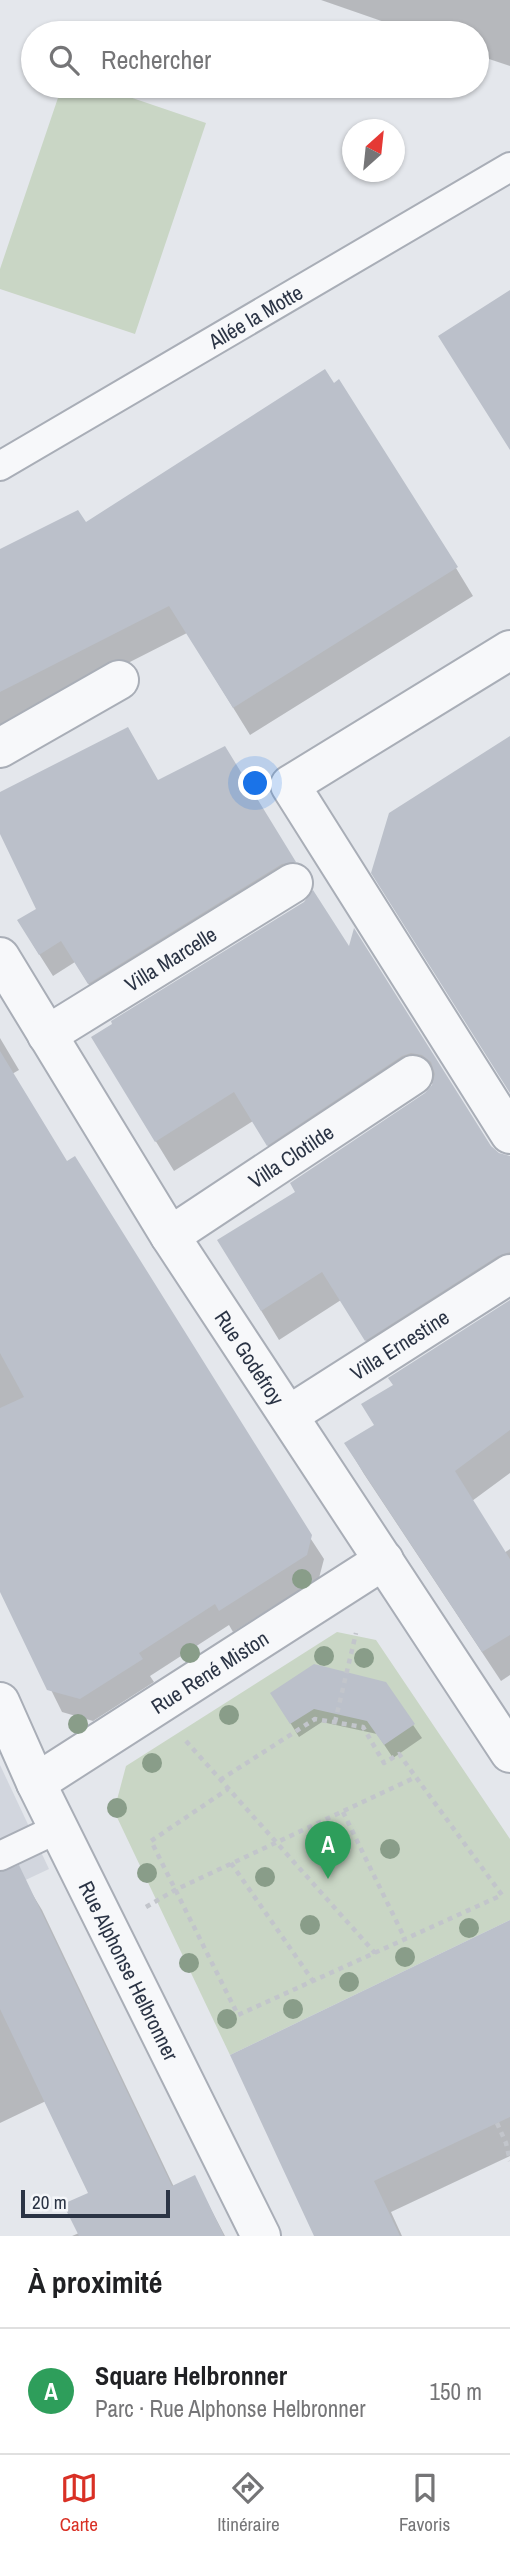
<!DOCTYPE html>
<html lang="fr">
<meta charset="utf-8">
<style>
:root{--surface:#fff;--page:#f2f2f2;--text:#202124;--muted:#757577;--line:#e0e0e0;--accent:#d93025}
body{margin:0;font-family:"Archivo Narrow",sans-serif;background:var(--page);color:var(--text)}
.compass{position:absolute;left:342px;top:119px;width:63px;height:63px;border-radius:50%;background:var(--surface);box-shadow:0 2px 5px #0004;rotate:27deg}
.scale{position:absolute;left:21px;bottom:18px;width:149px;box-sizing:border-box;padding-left:7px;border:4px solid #2b3445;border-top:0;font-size:19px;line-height:24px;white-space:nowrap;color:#2b3445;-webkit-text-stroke:5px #f4f6f9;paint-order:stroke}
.you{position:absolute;left:256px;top:784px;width:24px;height:24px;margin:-18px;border:5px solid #fff;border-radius:50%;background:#1a73e8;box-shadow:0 0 0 10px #1a73e833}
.badge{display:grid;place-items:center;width:46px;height:46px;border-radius:50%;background:var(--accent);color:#fff;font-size:23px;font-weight:700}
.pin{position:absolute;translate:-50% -58px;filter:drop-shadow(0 2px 4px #0008)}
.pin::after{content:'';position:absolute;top:37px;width:24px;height:21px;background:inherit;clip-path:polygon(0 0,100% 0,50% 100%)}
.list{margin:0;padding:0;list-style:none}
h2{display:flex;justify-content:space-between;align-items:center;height:91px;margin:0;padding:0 28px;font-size:30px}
h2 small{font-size:23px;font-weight:400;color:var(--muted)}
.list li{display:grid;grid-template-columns:46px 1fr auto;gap:21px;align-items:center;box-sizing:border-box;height:126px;padding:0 28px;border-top:2px solid var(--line)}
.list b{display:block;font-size:26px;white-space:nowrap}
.list p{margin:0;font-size:23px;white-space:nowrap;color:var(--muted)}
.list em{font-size:23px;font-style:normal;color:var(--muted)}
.icon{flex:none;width:38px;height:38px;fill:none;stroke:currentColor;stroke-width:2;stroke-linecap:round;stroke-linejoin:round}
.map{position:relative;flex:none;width:510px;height:2236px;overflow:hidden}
.search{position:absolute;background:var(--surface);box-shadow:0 2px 5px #0004;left:21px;right:21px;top:21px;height:77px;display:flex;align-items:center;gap:18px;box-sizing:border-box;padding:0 24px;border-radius:38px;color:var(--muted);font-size:26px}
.sheet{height:217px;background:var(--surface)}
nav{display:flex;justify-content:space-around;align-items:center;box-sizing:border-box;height:98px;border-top:2px solid var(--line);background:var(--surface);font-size:19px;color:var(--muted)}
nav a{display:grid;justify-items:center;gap:4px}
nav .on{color:var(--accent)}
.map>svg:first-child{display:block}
.built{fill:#d2d6de}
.green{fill:#c9d6c5}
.shadow{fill:#0003}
.building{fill:#bbc0ca}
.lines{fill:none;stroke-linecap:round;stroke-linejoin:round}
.service-casing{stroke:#a9aeb7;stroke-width:32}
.minor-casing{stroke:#a9aeb7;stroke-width:42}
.path{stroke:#c2c5cb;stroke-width:4.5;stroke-dasharray:5 5;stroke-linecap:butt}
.service{stroke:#f7f8fa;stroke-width:28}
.minor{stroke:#f7f8fa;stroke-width:38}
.tree{fill:#899d89}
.labels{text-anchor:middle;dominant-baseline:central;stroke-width:5;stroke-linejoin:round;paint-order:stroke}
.street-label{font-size:21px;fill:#2b3445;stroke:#f4f6f9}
</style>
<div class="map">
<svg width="510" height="2236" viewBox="0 0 510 2236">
<rect width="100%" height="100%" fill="#e4e7ec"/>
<!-- built -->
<path class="built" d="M0 1765 49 1869 0 1892Z"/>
<!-- green -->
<path class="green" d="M62 86H97L206 123 135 334 0 289V269Z
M337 1632 376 1640 510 1839V1920L230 2055 114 1811 126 1766Z"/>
<!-- shadow -->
<path class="shadow" d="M321 0H510V66L477 55V33H416Z
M85 525 456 568 473 596 250 735 187 633 0 728V552Z
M224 748 307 884 102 1006 75 962 53 976 32 943 38 909 0 830V794L157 782Z
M355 933 490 1147 498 1155 510 1158V1289L384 1369 341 1300 279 1340 237 1271 298 1193 426 1095 435 1084 429 1083 285 1174 253 1121 174 1171 111 1068 350 950Z
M0 1038 19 1070 12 1074 66 1164 324 1559 319 1578 233 1632 229 1625 150 1676 154 1682 93 1721 62 1712 0 1587Z
M510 1302V1473L472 1501 504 1553 510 1549V1675L501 1681 364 1474 346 1444 375 1426 395 1386Z
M385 1684 422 1738 393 1758 377 1734 322 1722 299 1737 280 1706Z
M25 1882 42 1910 174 2187 194 2177 225 2236H72L79 2233 90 2194 46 2101 0 2123V1894Z
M510 1922V2156L391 2212 402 2236H316Z"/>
<!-- building -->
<path class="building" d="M510 290V450L438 336Z
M325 369 334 383 339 379 458 567 233 708 169 606 0 692V549L78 510 86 522Z
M128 727 158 780 225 746 296 862 282 864 88 984 61 941 39 955 17 920 36 909 0 834V792Z
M510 736V1093L371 873 389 813Z
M313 890 349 946 354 928 491 1146 499 1153 510 1156V1252L498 1256 365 1341 322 1272 261 1311 217 1240 295 1192 290 1183 425 1093 432 1085 435 1074 431 1062 422 1055 411 1053 402 1056 267 1146 234 1092 155 1142 91 1037 112 1024 111 1021 304 902Z
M0 1051 67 1161 75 1156 312 1535 307 1555 219 1611 215 1604 139 1653 143 1659 80 1699 47 1690 0 1592V1408L24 1397 0 1353Z
M510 1300V1430L455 1471 510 1559V1635L482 1652 344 1443 374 1425 361 1404 393 1385 388 1378Z
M314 1664 386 1682 415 1724 384 1745 367 1721 314 1709 290 1724 270 1693Z
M19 1865 172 2186 195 2175 224 2236H79L63 2204 88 2193 0 2009V1872Z
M510 1920V2117L374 2181 400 2236H314L230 2055Z"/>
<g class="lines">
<!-- service casing -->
<g class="service-casing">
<g id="service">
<path id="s1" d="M0 466 510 167"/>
<path d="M0 1856 59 1828"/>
</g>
</g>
<!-- minor casing -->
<g class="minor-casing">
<g id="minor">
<path d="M510 650 290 785 510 1134"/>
<path d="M0 748 119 680"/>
<path id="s2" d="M0 957 170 1236 510 1753"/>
<path id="s3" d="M47 1035 293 883"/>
<path id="s4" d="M170 1236 413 1075"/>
<path id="s5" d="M289 1415 510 1274"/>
<path id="s6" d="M0 1702 36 1783 261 2236"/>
<path id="s7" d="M36 1783 384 1560"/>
</g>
</g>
<!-- path -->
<path class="path" d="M335 1722 356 1633
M186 1741 375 1953
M220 1780 315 1719 363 1727 384 1763 399 1754 502 1895 238 2015 151 1841 228 1789
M343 1812 405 1939
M231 1863 313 1981
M146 1907 175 1890 416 1777
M497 2123 506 2143 510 2161"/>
<!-- service -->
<use href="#service" class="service"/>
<!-- minor -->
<use href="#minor" class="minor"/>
</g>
<!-- trees -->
<g class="tree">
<circle cx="302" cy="1579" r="10"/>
<circle cx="190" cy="1653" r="10"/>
<circle cx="324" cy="1656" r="10"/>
<circle cx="364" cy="1658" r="10"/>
<circle cx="229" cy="1715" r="10"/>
<circle cx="78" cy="1724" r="10"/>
<circle cx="152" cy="1763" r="10"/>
<circle cx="117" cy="1808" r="10"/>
<circle cx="390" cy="1849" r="10"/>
<circle cx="147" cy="1873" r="10"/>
<circle cx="265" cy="1877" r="10"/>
<circle cx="310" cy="1925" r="10"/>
<circle cx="469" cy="1928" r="10"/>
<circle cx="405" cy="1957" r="10"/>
<circle cx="189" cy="1963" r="10"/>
<circle cx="349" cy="1982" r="10"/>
<circle cx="293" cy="2009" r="10"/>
<circle cx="227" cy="2019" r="10"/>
</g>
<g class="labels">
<!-- street labels -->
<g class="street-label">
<text stroke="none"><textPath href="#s1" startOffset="296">Allée la Motte</textPath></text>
<text stroke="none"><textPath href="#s3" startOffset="145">Villa Marcelle</textPath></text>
<text stroke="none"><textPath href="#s4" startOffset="145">Villa Clotilde</textPath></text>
<text stroke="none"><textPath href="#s5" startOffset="131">Villa Ernestine</textPath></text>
<text stroke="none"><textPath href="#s2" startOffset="472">Rue Godefroy</textPath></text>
<text stroke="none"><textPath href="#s7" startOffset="206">Rue René Miston</textPath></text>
<text stroke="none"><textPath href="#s6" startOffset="298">Rue Alphonse Helbronner</textPath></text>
</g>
</g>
</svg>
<svg class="compass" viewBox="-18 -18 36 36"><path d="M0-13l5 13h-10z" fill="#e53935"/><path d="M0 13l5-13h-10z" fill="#757577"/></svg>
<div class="scale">20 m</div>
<div class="you"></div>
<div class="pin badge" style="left:328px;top:1879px;background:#2e9e5b">A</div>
<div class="search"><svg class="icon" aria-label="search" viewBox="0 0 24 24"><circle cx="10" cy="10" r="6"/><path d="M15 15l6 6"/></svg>Rechercher</div>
</div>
<section class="sheet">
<h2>À proximité<small></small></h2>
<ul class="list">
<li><span class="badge" style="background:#2e9e5b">A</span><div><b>Square Helbronner</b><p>Parc · Rue Alphonse Helbronner</p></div><em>150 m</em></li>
</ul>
</section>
<nav>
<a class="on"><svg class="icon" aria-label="map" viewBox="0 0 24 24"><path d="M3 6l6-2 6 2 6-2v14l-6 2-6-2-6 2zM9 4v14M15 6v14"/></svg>Carte</a>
<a><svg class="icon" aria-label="directions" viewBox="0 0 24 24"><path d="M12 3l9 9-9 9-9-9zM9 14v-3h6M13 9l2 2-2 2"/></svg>Itinéraire</a>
<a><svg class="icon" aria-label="saved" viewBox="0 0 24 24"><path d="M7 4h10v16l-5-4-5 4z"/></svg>Favoris</a>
</nav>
